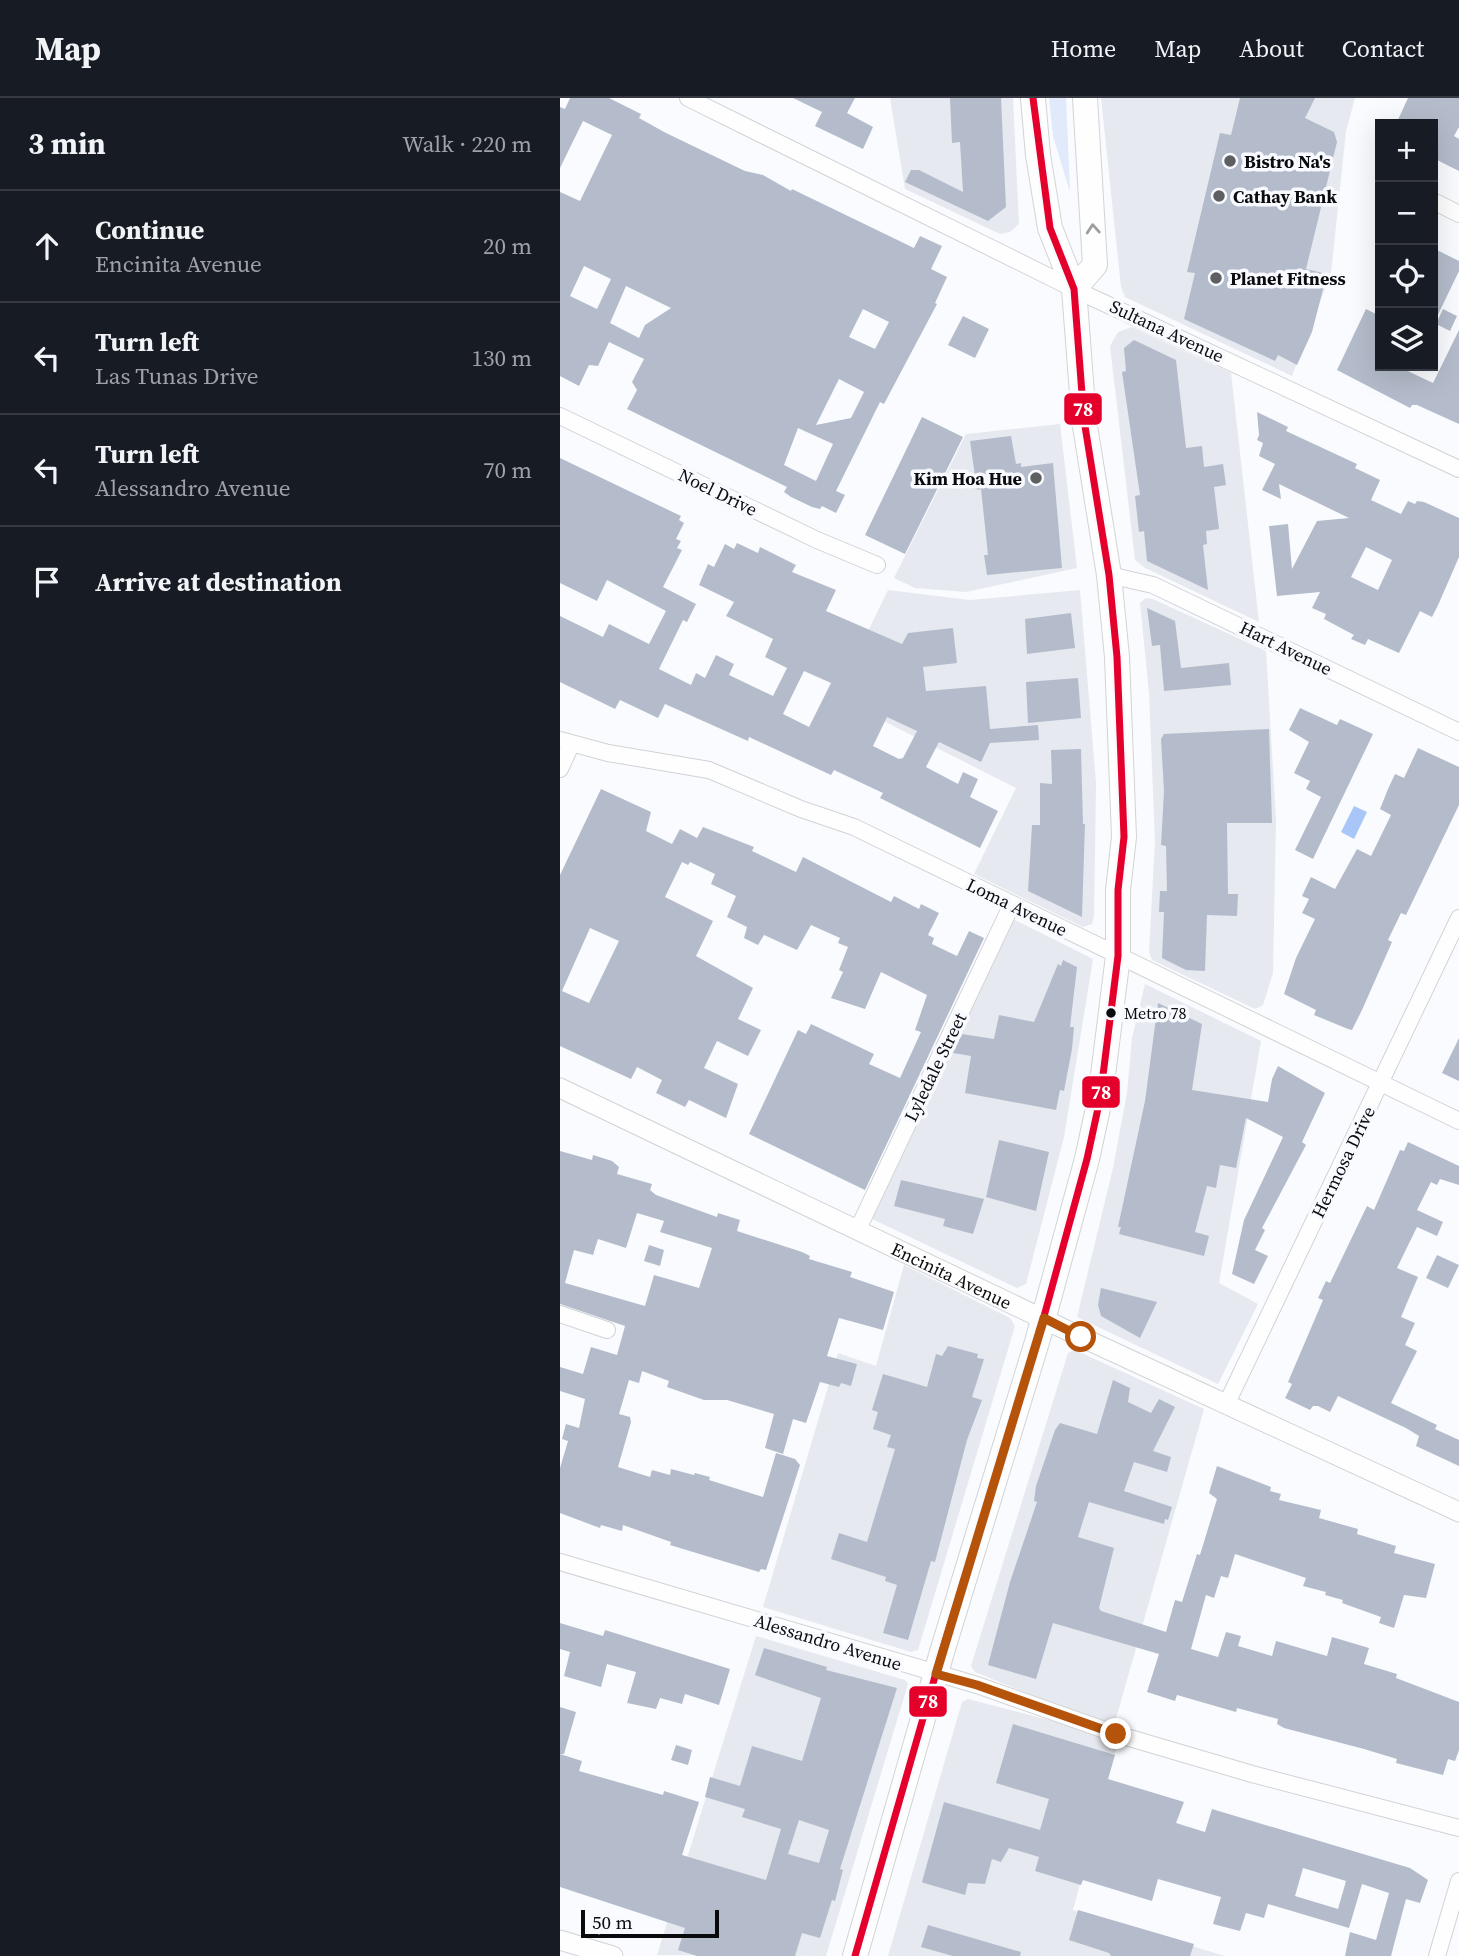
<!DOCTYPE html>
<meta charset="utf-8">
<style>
:root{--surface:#171b24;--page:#242831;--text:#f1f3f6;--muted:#9ea1a6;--line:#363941}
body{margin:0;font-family:"Source Serif 4",serif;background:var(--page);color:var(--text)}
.controls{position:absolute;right:21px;top:21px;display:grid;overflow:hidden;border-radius:0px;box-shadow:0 7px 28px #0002}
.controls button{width:63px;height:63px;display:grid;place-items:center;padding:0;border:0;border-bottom:2px solid var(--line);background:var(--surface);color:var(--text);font:35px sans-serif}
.scale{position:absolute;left:21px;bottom:18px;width:138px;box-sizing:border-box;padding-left:7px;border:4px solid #0a0b0d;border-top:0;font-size:19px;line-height:24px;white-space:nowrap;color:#0a0b0d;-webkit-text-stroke:5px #f8faff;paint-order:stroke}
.stop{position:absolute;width:21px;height:21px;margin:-16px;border:5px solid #b45309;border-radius:50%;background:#fff}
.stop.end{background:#b45309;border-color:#fff;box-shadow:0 2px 7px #0008}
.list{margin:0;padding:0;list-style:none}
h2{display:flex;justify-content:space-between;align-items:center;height:91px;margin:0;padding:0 28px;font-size:30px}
h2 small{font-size:23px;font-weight:400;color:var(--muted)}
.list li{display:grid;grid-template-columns:46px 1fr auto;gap:21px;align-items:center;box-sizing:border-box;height:112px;padding:0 28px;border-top:2px solid var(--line)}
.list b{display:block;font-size:26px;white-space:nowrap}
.list p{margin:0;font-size:23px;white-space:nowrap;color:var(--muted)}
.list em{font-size:23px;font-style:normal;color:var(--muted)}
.icon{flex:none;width:38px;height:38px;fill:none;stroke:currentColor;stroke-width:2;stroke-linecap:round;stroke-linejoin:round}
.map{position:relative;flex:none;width:899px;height:1858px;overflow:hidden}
header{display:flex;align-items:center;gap:42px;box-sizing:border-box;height:98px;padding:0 35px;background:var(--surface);border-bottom:2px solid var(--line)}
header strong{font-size:33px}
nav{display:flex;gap:38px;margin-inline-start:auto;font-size:24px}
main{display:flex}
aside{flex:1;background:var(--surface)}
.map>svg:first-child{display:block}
.built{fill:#e6e9ef}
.green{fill:#e0eafb}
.water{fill:#a9c6f8}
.building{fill:#b4bccb;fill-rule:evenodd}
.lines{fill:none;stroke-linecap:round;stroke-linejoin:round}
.minor-casing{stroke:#d1d3d5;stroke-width:18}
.tertiary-casing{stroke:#d1d3d5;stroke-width:21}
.primary-casing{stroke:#d1d3d5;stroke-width:26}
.minor{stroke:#fefeff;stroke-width:16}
.tertiary{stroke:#fefeff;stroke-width:19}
.primary{stroke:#fefeff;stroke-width:24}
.bus-1-casing{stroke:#f8faff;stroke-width:12}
.bus-1{stroke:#e4002b;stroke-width:7}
.oneway{stroke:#9c9d9e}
.route{stroke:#b45309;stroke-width:9}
.poi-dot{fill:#5e5f61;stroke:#f8faff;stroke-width:2.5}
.bus-dot{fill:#0a0b0d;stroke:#f8faff;stroke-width:2.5}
.labels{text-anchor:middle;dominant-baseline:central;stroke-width:7;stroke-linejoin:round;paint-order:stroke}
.bus-label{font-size:16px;fill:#0a0b0d;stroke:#f8faff;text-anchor:start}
.poi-label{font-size:18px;font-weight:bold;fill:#0a0b0d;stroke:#f8faff;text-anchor:start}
.street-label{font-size:18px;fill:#0a0b0d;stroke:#f8faff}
.line-badge{stroke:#f8faff;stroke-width:2.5}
.badge-label{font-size:19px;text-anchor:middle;font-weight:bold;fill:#fff}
</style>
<header>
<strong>Map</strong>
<nav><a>Home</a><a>Map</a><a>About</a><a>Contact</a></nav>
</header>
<main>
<aside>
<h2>3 min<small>Walk · 220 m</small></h2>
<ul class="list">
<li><svg class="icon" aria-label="ahead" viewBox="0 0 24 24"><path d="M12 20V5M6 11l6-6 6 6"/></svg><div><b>Continue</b><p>Encinita Avenue</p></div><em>20 m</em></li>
<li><svg class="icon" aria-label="left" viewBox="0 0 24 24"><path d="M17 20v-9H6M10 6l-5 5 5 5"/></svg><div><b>Turn left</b><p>Las Tunas Drive</p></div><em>130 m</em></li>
<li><svg class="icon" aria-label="left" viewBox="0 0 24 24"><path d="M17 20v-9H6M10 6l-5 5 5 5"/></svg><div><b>Turn left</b><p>Alessandro Avenue</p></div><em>70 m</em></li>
<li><svg class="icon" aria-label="arrive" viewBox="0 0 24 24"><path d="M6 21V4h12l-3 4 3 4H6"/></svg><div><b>Arrive at destination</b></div></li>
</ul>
</aside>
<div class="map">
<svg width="899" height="1858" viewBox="0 0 899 1858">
<rect width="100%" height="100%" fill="#f9fbfe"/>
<!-- built -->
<path class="built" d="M330 0H453L459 126 450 134 440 136 345 91Z
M541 0H795L786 33 771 175 732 278 565 199 561 189Z
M572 229 671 275 699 524 585 470 575 462 550 248 558 234Z
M500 326 517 470 406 494 355 490 334 480 406 336Z
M328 492 410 502 520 492 536 685 534 818 532 826 523 829 414 776 456 690 276 599Z
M586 500 593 501 706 553 716 722 713 875 703 907 695 911 592 862 589 854 595 743 589 595 580 505Z
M453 821 533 861 504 1039 466 1186 457 1190 310 1120Z
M585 886 701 943 659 1185 698 1206 658 1286 517 1219 553 1070 567 995 572 940Z
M344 1167 450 1220 455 1228 358 1552 351 1554 203 1509 278 1255 316 1268Z
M515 1252 644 1311 553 1631 415 1574 411 1568 508 1255Z
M196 1538 345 1582 348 1586 266 1858 97 1857Z
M408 1601 559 1640 513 1812 665 1858H328L402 1604Z"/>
<!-- green -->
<path class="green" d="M489 0H506L510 94 493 38Z"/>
<!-- water -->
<path class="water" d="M794 708 807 714 794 741 781 734Z"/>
<!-- building -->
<path class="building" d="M10 0H49L81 16 79 20 106 35 185 73 203 77 231 93 232 91 354 150 360 138 382 148 371 171 387 179 375 205 377 206 324 306 320 304 276 393 285 397 276 415 262 408 260 411 252 409 231 399 224 394 227 389 67 311 77 292 72 284 84 261 49 244 38 268 29 267 19 288 0 278V94L20 103 52 37 23 23 0 70V9L5 11ZM24 168 51 181 37 211 10 198ZM66 188 111 210 85 227 79 240 50 225ZM303 211 329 224 315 251 289 239ZM279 281 304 294 291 320 256 327ZM238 330 273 346 256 383 224 367Z
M233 0H295L287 15 313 29 303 51 255 28 262 14Z
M390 0H441L446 109 428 123 345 84 351 72H359L403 94 400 44 392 45Z
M680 0H755L745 20 774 34 777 44 746 171 767 176 752 234 737 267 718 257 715 263 624 221 635 175 627 174 660 35 671 37Z
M848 0H899V29L894 38 899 41V73L873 60V26H836Z
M873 150 899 163V173L873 227Z
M806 211 820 218V268H837L873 285 899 232V326L857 307H852L850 310 777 272Z
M883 211 897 218 890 233 876 226Z
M403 218 429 231 415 260 388 247Z
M574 242 616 262 626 350 642 348 644 369 663 366 666 387 654 389 659 431 646 433 647 446 643 447 648 492 587 463 584 433 579 434 575 398 580 397 562 274 566 273 564 250Z
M697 314 728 329 726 333 797 366 795 370 820 382 811 402 841 416 848 403 855 406 857 403 864 404 899 420V459L879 505 872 519 860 513 839 555 808 541 805 547 791 541 794 537 764 521 766 516 752 510 760 494 717 498 709 428 728 426 732 471 757 423 789 420 719 386 721 401 702 392 715 366 699 358 703 345 697 342 699 337ZM806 449 832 462 818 492 791 479Z
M362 319 403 339 345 456 305 437Z
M451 338 456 366 461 365V369L493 365 502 470 427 477 424 457H428L421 391 417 392 410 343Z
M0 360 121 418 119 422 124 425 116 441 121 443 117 450 122 452 103 489 136 506 127 524 123 522 99 571 131 587 136 575 145 580 156 557 174 566 169 577 213 598 227 570 205 559 213 541 166 518 174 504 139 487 148 466 154 469 165 446 174 451 177 445 198 455 200 449 236 467 232 474 276 492 266 513 342 546 348 535 393 530 397 565 363 569 366 593 426 588 430 631 478 627 479 642 430 645 421 664 379 644 366 669 398 686 403 674 418 681 410 699 438 713 420 750 320 700 323 695 274 672 271 677 189 639 188 643 105 606 98 620 60 602 55 611 0 584V518L43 539 49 526 89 546 106 513 47 482 37 503 0 485ZM244 573 271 585 249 629 223 616ZM327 619 357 633 343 660 339 661 313 648Z
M587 510 615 523 621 570 669 565 671 587 604 593 600 547 592 548Z
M511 515 515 550 467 556 465 521Z
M518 580 521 620 468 625 466 584Z
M740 610 777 627 780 621 813 636 753 761 735 752 761 699 746 691 750 683 734 675 749 644 729 632Z
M709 631 712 725H667L668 796H678L677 818 647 817 645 873 626 872 602 860 604 814H599L600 793H607L606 748 601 747 604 693 601 641 604 636Z
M858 650 899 669V707L846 817 841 815 828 842 832 844 802 912 792 932 788 931 754 917 756 912 724 896 736 860 755 821 742 815 749 801 742 798 751 779 775 791 797 751 811 758 831 717 820 711 828 691 835 676 844 680Z
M521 651 523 726H525L522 819 468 793 472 727H480V685L492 686 491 652Z
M41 691 91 714 86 733 112 746 120 731 137 740 143 729 194 749 192 753 236 774 243 759 331 804 334 798 359 811 361 806 379 815 368 837 374 840 372 846 397 858 409 833 424 840 305 1092 189 1036 238 932 246 936 251 926 314 956 309 966 340 980 361 934 355 932 367 897 321 874 305 911 271 900 283 874 279 872 288 849 278 845 280 840 251 827 237 852 204 837 198 847 184 840 187 829 167 819 176 798 151 786 155 776 130 764 128 767 122 764 105 799 153 823 136 858 193 890 178 921 201 932 188 958 157 943 144 970 178 986 166 1020 129 1002 125 1009 96 995 102 982 77 969 71 981 0 948V777ZM30 830 59 843 29 905 2 893Z
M503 862 517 869 510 929H514L512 951 504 993 500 992 496 1012 405 995 411 958 393 955 402 936 434 941 439 917 474 924 498 866 501 868Z
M598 905 642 926 632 992 708 1004 712 981 718 968 765 995 742 1044 746 1047 702 1130 705 1132 695 1152 708 1158 694 1186 672 1176 684 1122 723 1039 686 1020 676 1070 660 1067 656 1090 647 1088 635 1134 649 1138 644 1158 559 1136 561 1129H558L585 1003Z
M899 940V983L882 975Z
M439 1042 489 1054 476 1113 426 1099Z
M848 1044 899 1068V1087L880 1081 877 1087 871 1084 857 1112 883 1124 877 1138 857 1129 837 1170 858 1179 841 1219 855 1225 845 1247 857 1253 831 1305 877 1327 875 1331 899 1342V1368L856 1348 859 1338 846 1330 778 1298 770 1314 758 1308H753L750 1312 725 1300 732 1286 728 1284 763 1202 758 1200 766 1183 770 1185 807 1108 814 1112 840 1052 844 1053Z
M0 1053 32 1062 33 1057 52 1063 59 1069 57 1076 92 1086 90 1092 96 1097 157 1119 158 1115 180 1122 177 1133 242 1154 250 1158 249 1161 292 1174 290 1179 334 1194 323 1232 279 1220 267 1258 297 1266 291 1288 281 1285 279 1289 260 1284 246 1325 233 1321 223 1356 205 1350 214 1316 167 1302H144L107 1289 109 1283 82 1273 79 1285 69 1282 59 1316 70 1319 71 1324 58 1369 90 1379 92 1372 110 1377 111 1371 134 1377 135 1375 150 1379 149 1382 203 1399 216 1355 235 1361 240 1367 206 1472 201 1471 199 1474 110 1447 111 1444 63 1427 62 1433 41 1427 40 1430 0 1415V1370L8 1343 2 1341 6 1326 19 1330 25 1301 0 1293V1269L23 1276 31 1249 57 1257 65 1228 0 1206ZM77 1115 104 1123 100 1134 152 1150 139 1190 94 1177 85 1208 5 1185 14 1152 33 1157 38 1141 66 1150Z
M341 1082 424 1101 413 1136 383 1128 385 1121 334 1108Z
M89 1147 104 1152 100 1168 84 1163Z
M877 1157 899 1167 888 1190 866 1180Z
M541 1190 597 1204 580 1240 541 1218 538 1207Z
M388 1248 418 1256 417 1260 424 1261 412 1299 422 1302 407 1342 375 1464 371 1463 348 1542 323 1535 337 1487 325 1483 326 1479 271 1461 279 1435 307 1444 335 1351 327 1349 331 1337 313 1331 318 1314 312 1312 323 1276 367 1289 376 1256 382 1258Z
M553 1282 570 1290 568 1304 591 1315 599 1301 615 1309 593 1353 611 1359 607 1374 574 1364 564 1393 612 1409 608 1422 605 1421 604 1426 529 1404 518 1439 554 1450 539 1510 541 1513 606 1534 615 1502 622 1504 637 1456 640 1457 657 1401 649 1395 657 1368 711 1389 710 1393 721 1396 719 1402 761 1412 759 1420 798 1431 797 1436 836 1448 834 1455 875 1466 866 1500 844 1497 834 1530 819 1525 821 1519 782 1505 783 1502 765 1497 766 1494 743 1488 746 1480 675 1456 668 1480 661 1478 654 1500 646 1497 631 1551 658 1559 666 1534 681 1538 678 1548 712 1558 716 1543 767 1558 772 1539 809 1550 804 1566 837 1576 836 1580 899 1604V1652L895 1663 888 1661 883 1677 836 1665 837 1661 804 1651 724 1630 717 1626 718 1621 677 1610 676 1614 617 1597 615 1603 587 1594 599 1556 493 1525 476 1581 428 1567 450 1484 477 1404 474 1403 476 1388 495 1332 500 1325 537 1336Z
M0 1525 43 1538 45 1532 170 1571 159 1607 125 1596 122 1606 100 1600 96 1611 67 1605 76 1574 47 1566 41 1589 4 1578 10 1554 0 1551Z
M204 1550 267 1569 266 1572 337 1590 280 1771 283 1772 275 1803 272 1802 260 1840 242 1835 235 1858H137L118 1852 125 1830 0 1789V1609L16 1614 4 1656H0L22 1663 19 1673 103 1697 104 1693 139 1704 122 1757 206 1782 221 1731 182 1719 185 1711 145 1699 150 1679 180 1688 192 1648 242 1663 261 1600 195 1577ZM239 1722 269 1732 259 1765 228 1756Z
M453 1626 555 1657 548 1681 624 1704 616 1725 645 1734 652 1711 850 1770 868 1782 860 1805 846 1801 831 1858H785L790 1834 816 1842 829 1795 802 1786 789 1830 708 1806 704 1820 686 1815 680 1833 653 1826 661 1799 598 1781 592 1803 523 1782 521 1787 475 1773 479 1759 449 1750 441 1764 432 1761 425 1786 408 1785 405 1797 364 1785 362 1784 384 1704 480 1732 489 1701 436 1685ZM743 1770 786 1783 778 1811 735 1798Z
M116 1647 132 1652 128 1667 111 1662Z
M518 1812 634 1846 630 1858H551L549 1855 509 1842Z
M368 1827 461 1854 460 1858H393L361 1849Z"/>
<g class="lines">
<!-- minor casing -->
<g class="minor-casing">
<path id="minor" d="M128 0 514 191 899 371
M873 103 899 116
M0 318 257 442 317 467
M549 477 593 487 899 634
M0 642 48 655 149 672 241 711 294 729 899 1023
M0 671 11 647
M298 1131 452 806
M0 1216 47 1232
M666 1307 899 820
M0 1464 417 1587 556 1636 692 1676 899 1730
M877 1858 899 1783"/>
</g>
<!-- tertiary casing -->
<g class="tertiary-casing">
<g id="tertiary">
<path id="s1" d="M0 990 521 1239 899 1414"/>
<path d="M0 1842 53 1858"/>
</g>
</g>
<!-- primary casing -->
<g class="primary-casing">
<path id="primary" d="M514 191 535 167 525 0
M295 1858 382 1554 477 1244 527 1061 540 1001 558 858V792L564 739 557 559 549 477 524 322 514 191 490 130 478 57 473 0"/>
</g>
<!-- minor -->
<use href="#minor" class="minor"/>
<!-- tertiary -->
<use href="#tertiary" class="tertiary"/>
<!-- primary -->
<use href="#primary" class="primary"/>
<!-- bus-1 casing -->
<g class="bus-1-casing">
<path id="bus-1" d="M295 1858 382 1554 477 1244 527 1061 540 1001 558 858V792L564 739 557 559 549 477 524 322 514 191 490 130 473 0"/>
</g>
<!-- bus-1 -->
<use href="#bus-1" class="bus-1"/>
</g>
<!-- one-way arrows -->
<defs><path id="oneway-chevron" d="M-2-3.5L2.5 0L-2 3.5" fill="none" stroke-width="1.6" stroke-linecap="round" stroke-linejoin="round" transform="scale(1.75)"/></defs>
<use class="oneway" href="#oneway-chevron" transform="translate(533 131) rotate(-94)"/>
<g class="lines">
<!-- route -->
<path class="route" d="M521 1239 484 1220 376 1576 417 1587 556 1636"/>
</g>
<!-- markers -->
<g class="poi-dot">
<circle cx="670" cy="63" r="7"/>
<circle cx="659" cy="98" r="7"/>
<circle cx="656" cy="180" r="7"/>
<circle cx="476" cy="380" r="7"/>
</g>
<circle class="bus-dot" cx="551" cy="915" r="6"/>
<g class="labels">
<!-- bus labels -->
<g class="bus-label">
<text x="564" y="915">Metro 78</text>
</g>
<!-- poi labels -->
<g class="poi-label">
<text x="684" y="63">Bistro Na's</text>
<text x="673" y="98">Cathay Bank</text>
<text x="670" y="180">Planet Fitness</text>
<text x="462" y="380" text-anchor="end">Kim Hoa Hue</text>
</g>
<!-- street labels -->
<g class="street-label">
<text transform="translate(607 233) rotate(25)">Sultana Avenue</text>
<text transform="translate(158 394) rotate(26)">Noel Drive</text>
<text transform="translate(726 550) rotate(26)">Hart Avenue</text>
<text transform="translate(457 809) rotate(26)">Loma Avenue</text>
<text transform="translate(375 969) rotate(-64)">Lyledale Street</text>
<text transform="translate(783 1064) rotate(-64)">Hermosa Drive</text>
<text stroke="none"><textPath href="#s1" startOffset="434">Encinita Avenue</textPath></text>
<text transform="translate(268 1544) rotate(17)">Alessandro Avenue</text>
</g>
</g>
<g class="line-badge">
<rect x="503" y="294" width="40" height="34" rx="7" fill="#e4002b"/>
<rect x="521" y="977" width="40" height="34" rx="7" fill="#e4002b"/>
<rect x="348" y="1587" width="40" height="33" rx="7" fill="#e4002b"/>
</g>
<g class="badge-label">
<text x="523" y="318">78</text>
<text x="541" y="1001">78</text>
<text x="368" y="1610">78</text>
</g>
</svg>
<div class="controls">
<button>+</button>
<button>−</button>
<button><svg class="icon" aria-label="locate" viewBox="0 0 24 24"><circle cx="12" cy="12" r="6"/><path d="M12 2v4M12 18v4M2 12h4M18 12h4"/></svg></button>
<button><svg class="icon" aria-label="layers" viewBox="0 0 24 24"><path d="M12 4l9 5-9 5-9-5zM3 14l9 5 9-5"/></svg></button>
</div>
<div class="scale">50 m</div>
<div class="stop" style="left:521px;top:1239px"></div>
<div class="stop end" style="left:556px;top:1636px"></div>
</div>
</main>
